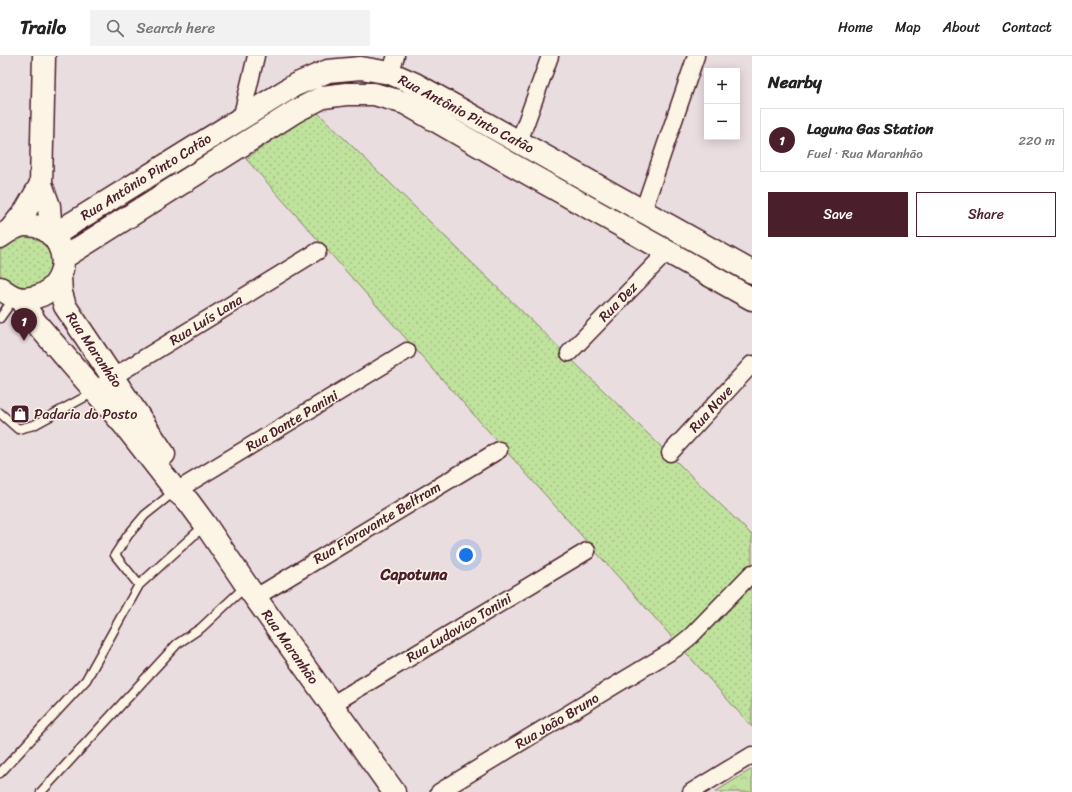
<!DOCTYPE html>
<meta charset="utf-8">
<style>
:root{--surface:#fff;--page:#f2f2f2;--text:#222;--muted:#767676;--line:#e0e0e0;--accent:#4a1f2b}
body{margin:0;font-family:Sriracha,sans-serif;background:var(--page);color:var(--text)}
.controls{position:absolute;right:12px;top:12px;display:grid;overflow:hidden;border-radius:0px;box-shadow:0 2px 10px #0003}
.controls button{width:36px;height:36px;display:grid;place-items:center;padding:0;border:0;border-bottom:1px solid var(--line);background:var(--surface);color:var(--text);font:20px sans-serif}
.you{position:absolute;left:466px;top:499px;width:14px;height:14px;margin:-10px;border:3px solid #fff;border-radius:50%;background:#1a73e8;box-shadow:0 0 0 6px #1a73e833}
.badge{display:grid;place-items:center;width:26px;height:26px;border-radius:50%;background:var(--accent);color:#fff;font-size:13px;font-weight:700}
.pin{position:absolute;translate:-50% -33px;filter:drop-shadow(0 1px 2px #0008)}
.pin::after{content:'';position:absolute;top:21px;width:14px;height:12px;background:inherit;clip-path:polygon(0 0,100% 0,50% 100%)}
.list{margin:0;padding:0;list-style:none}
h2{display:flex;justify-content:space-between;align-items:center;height:52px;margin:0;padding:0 16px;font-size:17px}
h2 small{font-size:13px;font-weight:400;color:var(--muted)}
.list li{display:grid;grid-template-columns:26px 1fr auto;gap:12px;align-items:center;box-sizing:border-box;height:64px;margin:0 8px 8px;padding:0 8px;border:1px solid var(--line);border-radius:0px}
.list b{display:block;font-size:15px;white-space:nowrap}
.list p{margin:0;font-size:13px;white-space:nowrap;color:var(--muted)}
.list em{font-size:13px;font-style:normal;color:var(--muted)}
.actions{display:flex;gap:8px;padding:12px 16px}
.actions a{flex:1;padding:9px 0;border:1px solid var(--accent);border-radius:0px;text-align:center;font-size:14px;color:var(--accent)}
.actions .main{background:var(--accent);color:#fff}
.icon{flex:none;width:22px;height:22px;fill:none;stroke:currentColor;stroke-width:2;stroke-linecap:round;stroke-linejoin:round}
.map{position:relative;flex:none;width:752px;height:736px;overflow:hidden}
header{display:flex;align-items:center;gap:24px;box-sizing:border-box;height:56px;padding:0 20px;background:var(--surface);border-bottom:1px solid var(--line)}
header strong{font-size:19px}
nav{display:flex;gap:22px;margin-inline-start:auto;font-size:14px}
.search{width:280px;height:36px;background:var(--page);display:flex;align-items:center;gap:10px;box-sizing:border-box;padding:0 14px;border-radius:0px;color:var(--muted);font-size:15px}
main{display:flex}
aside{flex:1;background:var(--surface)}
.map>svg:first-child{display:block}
.grass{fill:url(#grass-dots);stroke:#848064}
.forest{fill:url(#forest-crowns);stroke:#848064}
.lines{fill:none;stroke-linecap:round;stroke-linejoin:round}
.service-casing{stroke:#4a1f2b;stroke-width:11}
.minor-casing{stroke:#4a1f2b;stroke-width:19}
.secondary-casing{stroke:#4a1f2b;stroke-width:25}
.service{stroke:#fcf5e5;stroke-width:8}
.minor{stroke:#fcf5e5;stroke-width:16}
.secondary{stroke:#fcf5e5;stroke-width:22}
.labels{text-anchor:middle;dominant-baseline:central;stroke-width:3;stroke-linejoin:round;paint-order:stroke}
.street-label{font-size:14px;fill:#4a1f2b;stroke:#fcf5e5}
.poi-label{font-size:14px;fill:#4a1f2b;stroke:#fcf5e5;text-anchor:start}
.quarter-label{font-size:16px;font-weight:bold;fill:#4a1f2b;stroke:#fcf5e5}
</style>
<header>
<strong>Trailo</strong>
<div class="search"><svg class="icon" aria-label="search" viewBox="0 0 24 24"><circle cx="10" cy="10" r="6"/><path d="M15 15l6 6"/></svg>Search here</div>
<nav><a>Home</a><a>Map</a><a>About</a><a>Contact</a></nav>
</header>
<main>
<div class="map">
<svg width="752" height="736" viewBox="0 0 752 736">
<defs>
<pattern id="grass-dots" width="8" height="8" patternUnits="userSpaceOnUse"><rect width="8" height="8" fill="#bfe29c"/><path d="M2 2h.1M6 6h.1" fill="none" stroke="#a6c187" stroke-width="1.8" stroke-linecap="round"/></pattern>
<pattern id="forest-crowns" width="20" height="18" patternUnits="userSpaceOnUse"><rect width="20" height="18" fill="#bfe29c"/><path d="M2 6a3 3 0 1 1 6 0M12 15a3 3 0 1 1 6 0" fill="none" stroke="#a6c187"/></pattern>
</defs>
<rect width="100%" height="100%" fill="#eadde0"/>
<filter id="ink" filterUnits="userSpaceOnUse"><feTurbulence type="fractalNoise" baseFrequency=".025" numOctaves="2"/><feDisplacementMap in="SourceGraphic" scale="8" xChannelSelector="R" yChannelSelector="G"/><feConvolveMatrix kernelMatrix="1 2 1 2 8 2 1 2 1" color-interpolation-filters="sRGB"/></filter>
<g filter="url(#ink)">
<!-- grass -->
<path class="grass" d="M316 55 752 479V671L246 103 302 63Z
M40 178 56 204 47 226 26 235 0 222V192L9 181Z"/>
<!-- forest -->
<path class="forest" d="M752 713V736H715Z"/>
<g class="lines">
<!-- service casing -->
<g class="service-casing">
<path id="service" d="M0 262 14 242
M0 357 18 373 34 369 94 336
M139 529 115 499 128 479 145 459 175 435
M0 717 86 624 139 529 205 469
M41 736 177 588 201 572 246 530"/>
</g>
<!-- minor casing -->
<g class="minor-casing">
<path id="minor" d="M390 17 396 0
M241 63 256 0
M519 86 550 0
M643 155 696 0
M569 297 667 196
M104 328 113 321 318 195
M670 397 752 308
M176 435 407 295
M256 541 499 394
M331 649 587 495
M439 736 675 593 691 580 752 517
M691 736 752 699"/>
</g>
<!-- secondary casing -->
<g class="secondary-casing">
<path id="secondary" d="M44 0 41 128 49 150 51 179
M10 174 26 154 41 128
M53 180 74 166 295 29 328 15 361 12 390 17 415 28 752 216
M0 181C7 176 15 170 24 169 56 168 73 202 56 227 51 234 44 239 36 241 20 245 13 242 0 232
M63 202 296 55 323 41 346 38H374L405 47 511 108 752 243
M60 221 61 237 65 250 164 398
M20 243 36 267 126 371 176 435 188 445 205 468 247 530 394 736"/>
</g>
<!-- service -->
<use href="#service" class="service"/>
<!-- minor -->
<use href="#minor" class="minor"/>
<!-- secondary -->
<use href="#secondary" class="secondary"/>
</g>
</g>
<!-- icons -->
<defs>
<g id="shop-square" transform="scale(1)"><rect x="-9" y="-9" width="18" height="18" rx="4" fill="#4a1f2b" stroke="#fcf5e5"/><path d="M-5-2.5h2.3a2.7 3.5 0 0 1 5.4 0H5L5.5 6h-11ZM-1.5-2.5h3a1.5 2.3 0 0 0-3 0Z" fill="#fff"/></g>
</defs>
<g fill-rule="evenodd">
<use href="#shop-square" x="20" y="358"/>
</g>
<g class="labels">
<!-- street labels -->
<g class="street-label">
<text transform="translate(466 58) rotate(28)">Rua Antônio Pinto Catão</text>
<text transform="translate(146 121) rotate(-32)">Rua Antônio Pinto Catão</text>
<text transform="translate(618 246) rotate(-46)">Rua Dez</text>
<text transform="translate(206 264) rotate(-32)">Rua Luís Lana</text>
<text transform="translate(94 294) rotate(56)">Rua Maranhão</text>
<text transform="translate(711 353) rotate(-48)">Rua Nove</text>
<text transform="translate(292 365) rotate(-31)">Rua Dante Panini</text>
<text transform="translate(377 467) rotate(-31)">Rua Fioravante Beltram</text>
<text transform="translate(459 572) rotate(-31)">Rua Ludovico Tonini</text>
<text transform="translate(290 591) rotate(55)">Rua Maranhão</text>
<text transform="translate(557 665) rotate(-31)">Rua João Bruno</text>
</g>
<!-- poi labels -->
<g class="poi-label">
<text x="34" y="358">Padaria do Posto</text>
</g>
<!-- quarter labels -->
<g class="quarter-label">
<text x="414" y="518">Capotuna</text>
</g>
</g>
</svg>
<div class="controls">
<button>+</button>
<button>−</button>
</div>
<div class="you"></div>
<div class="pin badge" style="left:24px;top:285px">1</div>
</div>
<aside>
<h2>Nearby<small></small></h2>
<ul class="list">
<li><span class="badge">1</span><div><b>Laguna Gas Station</b><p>Fuel · Rua Maranhão</p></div><em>220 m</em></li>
</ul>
<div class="actions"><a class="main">Save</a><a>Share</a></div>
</aside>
</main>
